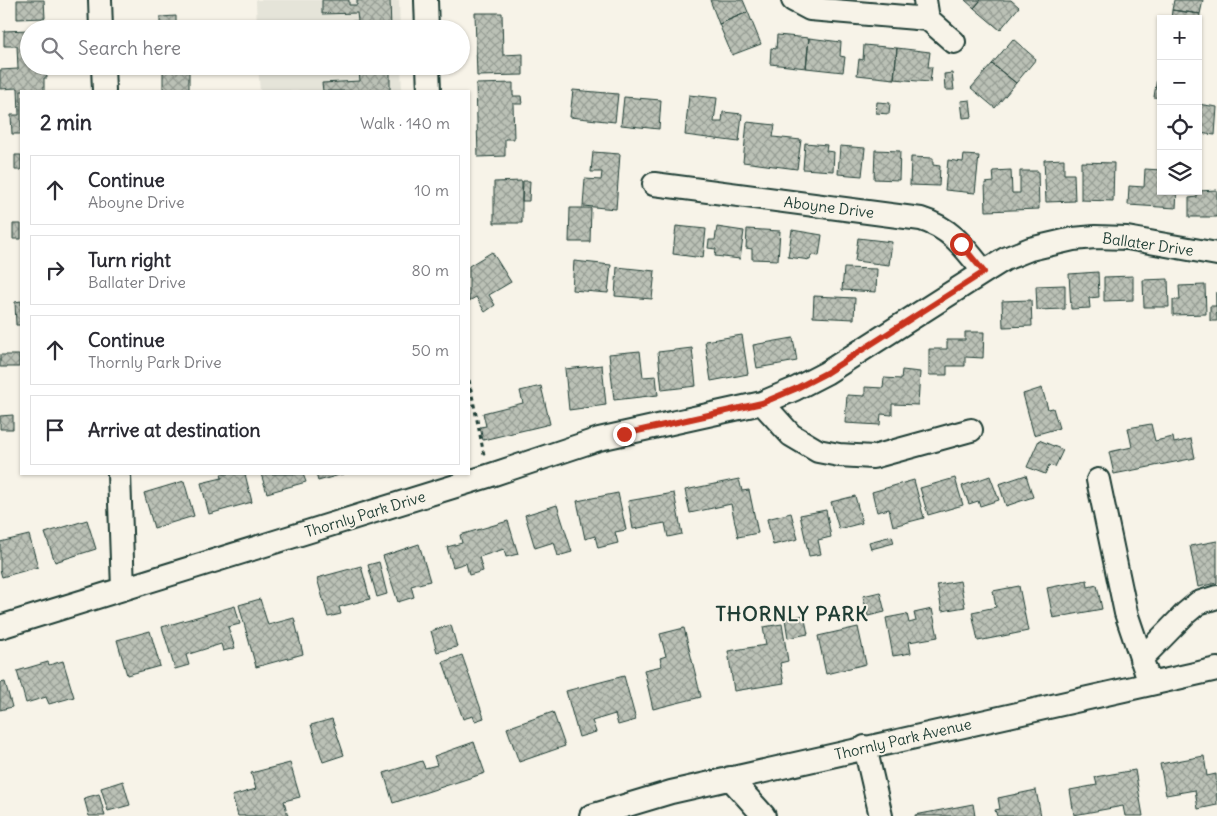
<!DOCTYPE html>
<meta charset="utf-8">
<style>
:root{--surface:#fff;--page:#f7f7f7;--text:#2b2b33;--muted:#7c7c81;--line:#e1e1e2}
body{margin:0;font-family:Delius,sans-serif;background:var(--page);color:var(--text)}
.controls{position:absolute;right:15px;top:15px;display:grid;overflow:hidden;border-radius:0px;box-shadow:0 1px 4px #0004}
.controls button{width:45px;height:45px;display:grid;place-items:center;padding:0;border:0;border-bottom:1px solid var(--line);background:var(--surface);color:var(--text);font:25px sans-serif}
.stop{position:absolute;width:15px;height:15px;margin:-11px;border:4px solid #c8321e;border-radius:50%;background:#fff}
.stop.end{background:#c8321e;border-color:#fff;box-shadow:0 1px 5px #0008}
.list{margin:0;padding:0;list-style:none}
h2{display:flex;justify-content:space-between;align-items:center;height:65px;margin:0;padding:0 20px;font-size:21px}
h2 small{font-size:16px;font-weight:400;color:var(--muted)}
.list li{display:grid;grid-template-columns:32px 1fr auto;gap:15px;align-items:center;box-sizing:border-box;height:70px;margin:0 10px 10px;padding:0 10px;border:1px solid var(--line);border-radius:0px}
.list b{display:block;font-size:19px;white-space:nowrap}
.list p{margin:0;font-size:16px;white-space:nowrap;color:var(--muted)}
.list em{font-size:16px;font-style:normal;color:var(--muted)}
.icon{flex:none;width:28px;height:28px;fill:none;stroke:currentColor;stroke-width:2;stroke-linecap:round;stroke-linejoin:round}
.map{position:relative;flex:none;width:1217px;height:816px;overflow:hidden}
.search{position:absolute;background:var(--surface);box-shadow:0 1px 4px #0004;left:20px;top:20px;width:450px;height:55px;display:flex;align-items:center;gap:12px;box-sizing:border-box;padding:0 18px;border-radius:28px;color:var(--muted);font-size:19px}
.panel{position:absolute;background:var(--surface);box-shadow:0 1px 4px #0004;left:20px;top:90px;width:450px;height:385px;border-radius:0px}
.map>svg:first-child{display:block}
.built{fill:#e5e4d9}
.building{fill:url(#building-cross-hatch);stroke:#1f3d34}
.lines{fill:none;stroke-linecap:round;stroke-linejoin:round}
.minor-casing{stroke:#1f3d34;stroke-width:26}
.path{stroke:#1f3d34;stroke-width:3;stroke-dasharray:4 4;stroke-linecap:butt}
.minor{stroke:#f7f3e8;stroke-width:22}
.route{stroke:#c8321e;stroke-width:6}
.labels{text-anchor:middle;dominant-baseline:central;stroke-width:4;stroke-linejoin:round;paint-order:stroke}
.street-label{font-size:15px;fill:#1f3d34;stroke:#f7f3e8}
.district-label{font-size:20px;font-weight:bold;letter-spacing:1px;fill:#1f3d34;stroke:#f7f3e8}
</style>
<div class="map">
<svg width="1217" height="816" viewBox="0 0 1217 816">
<defs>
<pattern id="building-cross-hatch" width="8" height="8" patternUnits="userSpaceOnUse" patternTransform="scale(1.25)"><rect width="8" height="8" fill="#bbc1b6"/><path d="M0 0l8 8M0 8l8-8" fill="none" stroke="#979e95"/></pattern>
</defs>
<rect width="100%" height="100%" fill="#f7f3e8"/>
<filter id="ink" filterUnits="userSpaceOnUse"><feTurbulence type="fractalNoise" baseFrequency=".02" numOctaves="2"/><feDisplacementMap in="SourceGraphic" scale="10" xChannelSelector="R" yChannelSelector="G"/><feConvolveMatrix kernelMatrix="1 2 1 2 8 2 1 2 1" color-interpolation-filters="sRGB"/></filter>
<g filter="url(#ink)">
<!-- built -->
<path class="built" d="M256 0H399L400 29H257Z
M258 66H401L402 91H260Z"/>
<!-- building -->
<path class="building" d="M17 0H44L45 18 17 19Z
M322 0H349V5H357V0H390L391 29H312L331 28V22L358 21 357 13 322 14Z
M710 0H743L748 12 719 24Z
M965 0H981L974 8Z
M981 0H1011L1019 7 1000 30 974 8Z
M1174 0H1203L1200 14 1172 10Z
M1172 10 1200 14 1198 29V19H1171Z
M748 12 761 44 732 55 719 24Z
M475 13H502L503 55 523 54V75L477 76Z
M176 16V24H197V29H156L160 28V17Z
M29 30V66H46L47 78H44V91H21V134H12L11 115H19L18 88 0 89V70L18 69 17 46H4V31Z
M777 35 809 38 806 68 770 64 771 48 776 49Z
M809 38 841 42 840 56 845 57 843 72 806 68Z
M1013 39 1036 59 1016 83 992 64Z
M864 45 897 48 894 79 857 75 859 59 863 60Z
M897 48 930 52 928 67H932L930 82 894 79Z
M1161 53V72H1158Z
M992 64 1016 83 995 108 971 88Z
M163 66H189V91H163Z
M338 66H393L390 67V91H323L322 83 360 81 359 71 338 72Z
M1158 72H1161V98L1154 97Z
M952 73 954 90H945L944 74Z
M513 83V96H521L522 104H513L514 139H505V156L478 157 476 84Z
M573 90 618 94 615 122 570 117Z
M689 95 717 98 714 122H722L723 112 742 114 739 142 685 135Z
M624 97 661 100 659 129 621 125Z
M970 100 972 117 963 118 961 101Z
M877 102 890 103 889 114 876 113Z
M1198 104 1217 107 1215 135 1198 133Z
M747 122 775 125 773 137 801 140 797 169 743 162Z
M805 143 827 145 826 151 834 152 833 171 803 169Z
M840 146 865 148 862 176 838 174Z
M875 150 900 151 899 180 874 179Z
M593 152 620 154 616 209 583 206 585 179 601 180 602 172H591Z
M15 155H21V170H15Z
M964 155 979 156 975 193 945 190 948 160 963 162Z
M911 157 933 158V165L940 166 939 186 910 185Z
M1064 159V174H1074L1075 201 1046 202 1044 160Z
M1081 162 1114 163 1113 201 1081 200Z
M1145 169 1161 170V191H1177L1176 208 1128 205 1129 186 1144 187Z
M1011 170 1012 193H1020V171H1038L1039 209 986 211 985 183 994 182 993 171Z
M522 181V223H494V182Z
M523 181H530L529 201H522Z
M1217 190V217H1189V198L1197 197V191H1198Z
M570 208H591L590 242H569Z
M13 224H21V239H13Z
M676 226 706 229 703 258 673 254Z
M717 227 744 231 740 259 715 256 716 249 708 248 709 240H715Z
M747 229 780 231 778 260 752 259V249L746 248Z
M792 230 822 235 819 256 811 255 810 260 788 257Z
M858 238 892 242 889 265 855 261Z
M492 252 511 282 489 295 495 305 485 312 476 297 469 301V266Z
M574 261 611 265 608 293 572 290Z
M617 267 655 271 652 299 615 296Z
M844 268 877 269 876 292 842 290Z
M1098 272 1099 297 1089 298 1090 308 1071 309 1069 274Z
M1133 276V300L1104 301V277Z
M1168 279 1169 307H1144L1143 280Z
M1065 285V309L1037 310 1036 286Z
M1205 285 1206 314 1173 315V300H1180L1179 286Z
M1216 292 1217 321H1210V306H1216Z
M814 296 855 298 854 319 813 317Z
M1031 300 1032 326 1003 327 1002 301Z
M21 301V325H16L15 302Z
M965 332H984L983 358 965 357V366H947V375H929V349H947V340H965Z
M742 335 748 374 711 381 705 341Z
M793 338 797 361 757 368 753 345Z
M692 348 696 386 662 390 658 352Z
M640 351 643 377 656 376 658 395 614 400 609 354Z
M0 355H19V367H0Z
M602 365 606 405 569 410 565 369Z
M902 370 920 372 918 405 892 404V415L881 414 880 425 845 423 847 395 865 396V387L883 388 884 378 901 379Z
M541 386 550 424 483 440 480 427 486 426 483 413 523 403 520 391Z
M1042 388 1048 409 1053 408 1059 428 1034 435 1023 394Z
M13 415V429H0V416Z
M1151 424 1155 441 1173 437 1174 443 1191 439 1195 458 1114 474 1109 452 1132 447 1128 428Z
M1039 440 1063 450 1055 467 1049 465 1045 474 1027 467Z
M221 474H245L252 502 209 514 201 483 222 478Z
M261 474H303L306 482 267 493Z
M316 474H343L318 481Z
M1026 475 1033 497 1006 506 999 484Z
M990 476 999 500 980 506 978 501 969 504 962 486Z
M955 478 963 505 928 515 920 488Z
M739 479 742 491 749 490 758 533 738 537 731 504 690 513 685 490Z
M914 480 924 518 893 526 889 509 877 512 872 492Z
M184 481 194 516 154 528 144 493Z
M618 493 626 530 615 532 618 543 598 548 595 536 585 539 577 501Z
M674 493 682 534 668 537 665 523 633 529 628 501Z
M855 496 862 523 839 529 831 502Z
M557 505 572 552 558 556 554 542 535 548 525 515Z
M826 510 831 537 818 540 821 554 809 556 800 515Z
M791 513 798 539 773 545 767 519Z
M87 520 96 549 55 562 45 533Z
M508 521 518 554 506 557 504 549 479 557 483 571 469 575 466 563 453 567 447 547 462 543 460 535Z
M29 535 38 567 2 577 0 570V542Z
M892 536 894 543 871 549 869 542Z
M1217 541V583L1198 587 1190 546Z
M419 544 430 581 411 586 414 597 398 602 383 556Z
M379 562 387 594 377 597 368 565Z
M361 566 370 599 339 607 341 614 328 617 317 578Z
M1087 580 1088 587 1097 585 1102 609 1053 618 1047 588Z
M960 581 965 607 942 611 937 585Z
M1019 586 1028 631 978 641 972 612 996 607 993 591Z
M880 592 885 612 868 616 863 596Z
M260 599 268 625 294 618 303 654 256 667 239 605Z
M235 606 240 624 228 627 235 648 223 651 221 644 186 655 189 665 175 669 162 627Z
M932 609 938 637 909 642 911 653 893 656 886 618 907 614 909 623 916 621 914 613Z
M804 615 808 634 788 638 785 619Z
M782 624 788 661 780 663 784 683 734 691 728 651 766 645 763 627Z
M451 625 457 647 437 652 431 631Z
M858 627 866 664 826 674 818 636Z
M684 628 701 697 653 709 644 670 662 666 660 658 666 656 660 634Z
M150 631 160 666 127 675 117 640Z
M462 655 484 718 475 721 473 716 463 719 443 662Z
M63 661 74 697 49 704 46 697 26 703 17 671 48 662 49 665Z
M624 676 636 720 618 725 615 714 592 721 596 732 579 737 566 691Z
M5 682 12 707 0 710V683Z
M553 712 565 746 519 762 507 728Z
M332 719 344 755 323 762 311 725Z
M474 742 485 773 393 803 384 773 422 761 425 768 437 765 434 756Z
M1204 756 1207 776 1216 774 1217 805 1198 809 1195 790 1166 795 1160 764Z
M290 763 300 797 284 801 288 816H238L232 796 256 789 251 773Z
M1135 770 1143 816H1125L1123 806 1074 815 1070 790 1097 785 1095 777Z
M123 781 130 805 108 811 101 788Z
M1036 790 1041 816H997L995 810 1000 809 998 798Z
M99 794 105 816H89L84 798Z
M973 804 975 816H915V815Z"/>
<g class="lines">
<!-- minor casing -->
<g class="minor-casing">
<path id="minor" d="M100 0 101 29
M426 0 427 29
M793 0 810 9 928 19
M925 0 928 19 954 42
M103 66 104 91
M428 66 429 91
M654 184 921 219C951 228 965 248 984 272
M762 403 791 435 818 451 839 455 873 457 971 430
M119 474 123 589
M1098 480 1126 613 1150 684
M0 627 488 476 599 439 762 403 795 389 826 373 984 272 1005 259 1030 249 1073 239 1095 237 1127 238 1217 254
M1141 659 1186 613 1198 603 1217 597
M865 747 881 816
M730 778 764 816
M591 816 671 792 1217 669"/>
</g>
<!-- path -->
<path class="path" d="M469 380 484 455"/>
<!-- minor -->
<use href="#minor" class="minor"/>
</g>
</g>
<g class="lines" filter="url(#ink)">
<!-- route -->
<path class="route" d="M624 434 762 403 795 389 826 373 984 272 961 244"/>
</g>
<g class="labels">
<!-- street labels -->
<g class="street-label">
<text transform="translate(829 207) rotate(7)">Aboyne Drive</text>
<text transform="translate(1148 244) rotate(8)">Ballater Drive</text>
<text transform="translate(365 514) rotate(-17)">Thornly Park Drive</text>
<text transform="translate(903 739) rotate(-13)">Thornly Park Avenue</text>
</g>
<!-- district labels -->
<g class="district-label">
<text x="792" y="613">THORNLY PARK</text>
</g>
</g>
</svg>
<div class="controls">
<button>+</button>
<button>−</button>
<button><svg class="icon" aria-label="locate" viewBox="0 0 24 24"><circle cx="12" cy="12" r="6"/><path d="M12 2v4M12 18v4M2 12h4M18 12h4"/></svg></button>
<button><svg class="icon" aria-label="layers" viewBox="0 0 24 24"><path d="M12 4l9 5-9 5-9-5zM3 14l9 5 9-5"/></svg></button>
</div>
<div class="stop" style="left:961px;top:244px"></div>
<div class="stop end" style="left:624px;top:434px"></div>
<div class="search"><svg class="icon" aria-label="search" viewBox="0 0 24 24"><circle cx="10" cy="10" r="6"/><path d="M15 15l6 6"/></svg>Search here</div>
<section class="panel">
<h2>2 min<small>Walk · 140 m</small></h2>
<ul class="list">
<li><svg class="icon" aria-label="ahead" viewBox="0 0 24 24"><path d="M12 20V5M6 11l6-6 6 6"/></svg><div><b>Continue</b><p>Aboyne Drive</p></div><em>10 m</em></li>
<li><svg class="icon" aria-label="right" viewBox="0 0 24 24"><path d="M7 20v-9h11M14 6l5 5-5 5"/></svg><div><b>Turn right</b><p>Ballater Drive</p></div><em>80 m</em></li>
<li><svg class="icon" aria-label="ahead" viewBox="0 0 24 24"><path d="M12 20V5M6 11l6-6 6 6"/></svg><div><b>Continue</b><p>Thornly Park Drive</p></div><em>50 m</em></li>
<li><svg class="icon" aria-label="arrive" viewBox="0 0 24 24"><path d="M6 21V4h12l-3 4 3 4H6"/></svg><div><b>Arrive at destination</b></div></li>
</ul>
</section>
</div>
